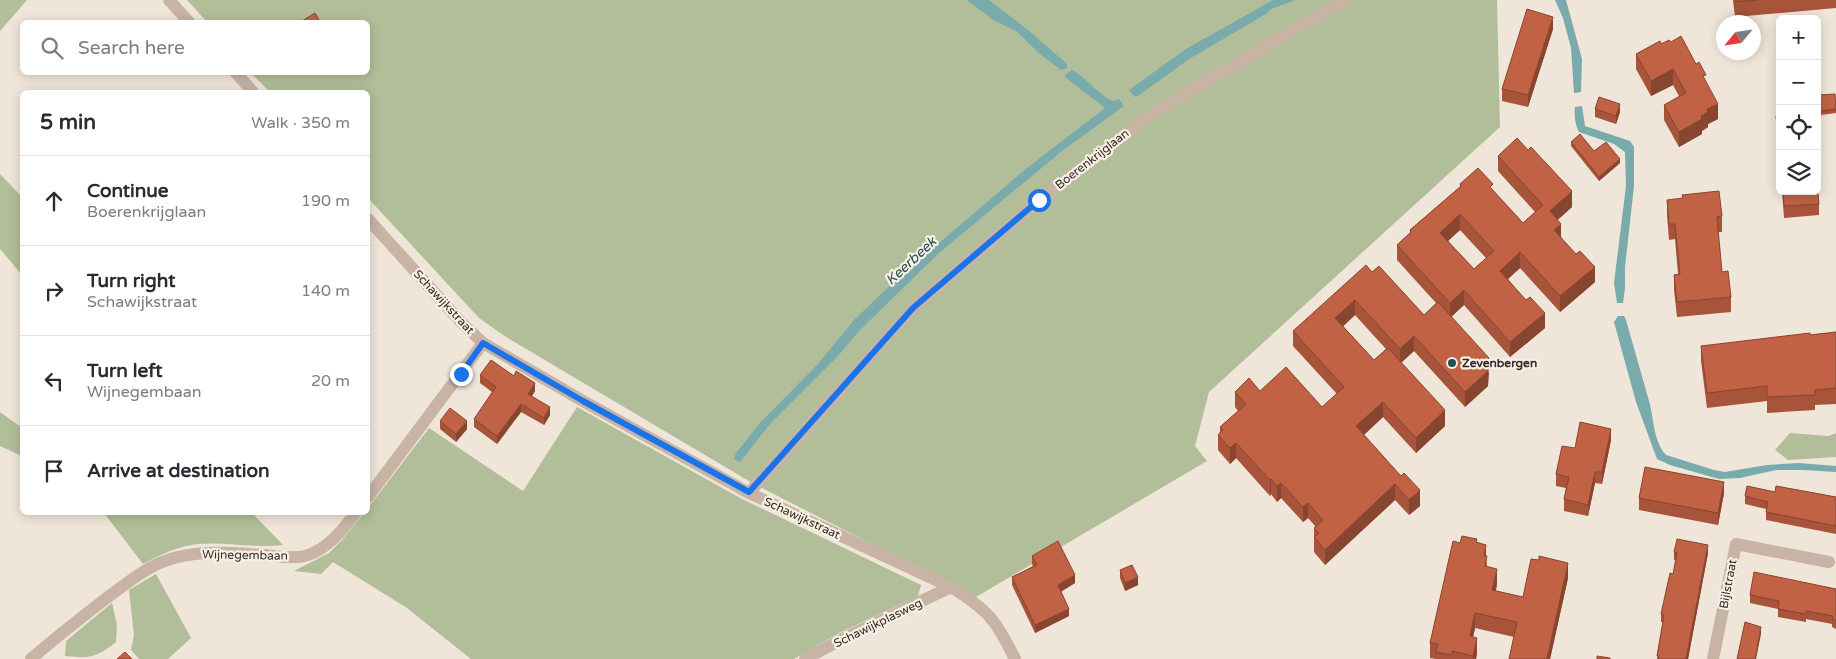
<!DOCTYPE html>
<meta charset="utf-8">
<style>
:root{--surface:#fff;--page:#f7f7f7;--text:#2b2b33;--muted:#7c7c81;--line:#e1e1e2}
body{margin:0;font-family:"Varela Round",sans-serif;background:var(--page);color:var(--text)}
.controls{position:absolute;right:15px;top:15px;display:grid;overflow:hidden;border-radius:8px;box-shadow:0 2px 12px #0003}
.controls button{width:45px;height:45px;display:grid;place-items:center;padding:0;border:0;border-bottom:1px solid var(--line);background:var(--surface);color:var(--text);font:25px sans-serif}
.compass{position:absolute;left:1716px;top:15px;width:45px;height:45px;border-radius:50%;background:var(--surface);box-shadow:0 2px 12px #0003;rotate:241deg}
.stop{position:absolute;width:15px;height:15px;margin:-11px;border:4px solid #1a73e8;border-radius:50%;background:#fff}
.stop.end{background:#1a73e8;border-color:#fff;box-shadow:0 1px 5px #0008}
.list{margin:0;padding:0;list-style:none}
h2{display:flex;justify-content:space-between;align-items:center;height:65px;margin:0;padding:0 20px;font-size:21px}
h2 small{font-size:16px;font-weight:400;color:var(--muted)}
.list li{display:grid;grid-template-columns:32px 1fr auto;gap:15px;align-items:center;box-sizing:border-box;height:90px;padding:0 20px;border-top:1px solid var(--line)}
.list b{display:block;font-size:19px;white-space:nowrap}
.list p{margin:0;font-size:16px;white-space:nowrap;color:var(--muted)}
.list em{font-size:16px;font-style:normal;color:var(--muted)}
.icon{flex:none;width:28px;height:28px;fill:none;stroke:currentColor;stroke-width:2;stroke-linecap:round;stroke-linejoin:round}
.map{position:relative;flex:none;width:1836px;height:659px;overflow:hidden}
.search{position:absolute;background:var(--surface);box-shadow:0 2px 12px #0003;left:20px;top:20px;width:350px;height:55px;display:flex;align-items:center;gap:12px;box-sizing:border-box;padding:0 18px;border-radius:8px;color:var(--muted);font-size:19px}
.panel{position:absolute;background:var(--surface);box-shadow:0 2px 12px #0003;left:20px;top:90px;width:350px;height:425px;border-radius:8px}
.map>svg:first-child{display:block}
.green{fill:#b2be99}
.water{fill:#79aaac}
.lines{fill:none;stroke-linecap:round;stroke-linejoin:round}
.minor{stroke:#c7b4a5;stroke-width:12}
.wall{fill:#a7543b;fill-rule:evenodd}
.shaded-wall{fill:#884530}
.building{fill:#c26245;stroke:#884530;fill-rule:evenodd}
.route{stroke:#1a73e8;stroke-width:6}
.poi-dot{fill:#1d5053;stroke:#f8efe5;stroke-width:2}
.labels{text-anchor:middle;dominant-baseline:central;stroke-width:4.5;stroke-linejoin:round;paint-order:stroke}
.street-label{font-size:12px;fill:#342a26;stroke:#f8efe5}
.poi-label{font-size:12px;font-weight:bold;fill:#342a26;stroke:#f8efe5;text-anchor:start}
.water-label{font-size:14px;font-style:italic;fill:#1d5053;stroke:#f8efe5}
</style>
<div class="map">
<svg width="1836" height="659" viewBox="0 0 1836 659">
<rect width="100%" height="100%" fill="#f0e5d9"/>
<!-- green -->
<path class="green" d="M0 0H27L0 31Z
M187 0H1497L1500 127 1209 392 1195 446 1207 461 976 597 754 484 506 337 479 318 368 198V92H270L251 73 368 72V22H207Z
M0 174 22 197V275L0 249Z
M577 407 742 499 921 585 918 596 841 632 794 659H471L407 608 333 562 321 574 294 571 329 553 342 540 364 513 368 512V508L429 428 523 491Z
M0 412 22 428V456L0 446Z
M1790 433 1828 436 1836 433V457L1788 460 1775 450Z
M104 513H252L283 545C251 549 217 539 186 546 170 550 156 557 143 564Z
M156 574 191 638 168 659H139L131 650 134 635 129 590Z
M112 603 117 625 116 642C98 657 89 659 65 656L66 641Z"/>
<!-- water -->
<path class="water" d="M967 0H989L1028 30 1067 64V68L1061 70 1040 54 1016 31 993 20Z
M1273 0H1296L1271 9 1266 14 1189 59 1138 96 1135 97 1129 90 1186 49Z
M1555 0H1566L1582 59 1581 92 1574 93 1571 48 1563 18Z
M1072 70C1086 76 1102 100 1115 101L1119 99 1124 106 1062 151 939 253 860 330 837 357 770 424 740 462 734 459 736 453 760 423 818 364 855 319 898 278 1027 168 1105 108 1066 78 1065 75Z
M1582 106 1585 126 1630 141 1634 147V186L1625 267V288L1623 303H1617L1614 283 1626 186 1625 152 1614 144 1579 132C1575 124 1574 116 1575 107Z
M1618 316H1624L1626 320 1649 401C1654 418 1653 441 1666 455L1714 470 1725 472 1767 465 1798 463 1836 466V472L1803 470H1776L1740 478 1719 479 1670 465 1657 459 1636 402 1614 322Z"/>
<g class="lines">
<!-- minor -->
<path class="minor" d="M169 0 189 22
M235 72 253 92
M368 219 461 322 483 343 583 401 749 493 951 587C988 610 996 620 1015 659
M749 493 913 308 1039 201 1148 116 1345 0
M368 497 483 343
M31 659C56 637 82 617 108 597 125 585 142 570 162 562 195 549 229 553 263 555 276 556 292 559 305 556 327 550 343 530 356 512
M805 659 848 636 951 587
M1713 659 1736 544 1829 562"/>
</g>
<!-- wall -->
<path class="wall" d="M1733 0H1836V8L1735 17Z
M1553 29 1528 107 1502 101V89Z
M1671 42 1706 82 1718 119 1708 124V127L1702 131V134L1679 147 1664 120V105L1679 96 1673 85 1651 96 1636 69V54L1661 44Z
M1818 95 1836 104V113L1821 115Z
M1595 109 1620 112 1616 124 1595 117Z
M1776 116H1780V168L1776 128Z
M1571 142 1594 151 1620 163 1599 181 1571 146Z
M1498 156 1572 207 1557 220 1561 237 1595 282 1560 312 1520 268 1508 279 1545 328 1510 357 1464 305 1451 317 1489 373 1488 386 1465 407 1414 351 1401 362 1445 426 1416 453 1383 417 1364 435 1420 506 1409 515 1395 500 1325 565 1314 552V528L1316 527 1308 518 1303 522 1281 498 1277 502 1271 494 1270 496 1236 458 1230 464 1218 450V435L1220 432V427L1238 411 1235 407V392L1260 391 1322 407 1337 394 1293 346V331L1372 272 1424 315 1436 303 1397 260V245L1410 233V230L1460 187V184L1493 191 1523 223 1535 212 1498 171ZM1460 230 1486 258 1474 269 1448 241ZM1355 315 1386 349 1374 360 1343 326Z
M1782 191H1817L1819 204V215L1784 218Z
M1667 200 1722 216V232H1718L1722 272 1731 297V312L1677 317 1674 290V275L1678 274 1675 239 1669 240 1667 215Z
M1836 332V404L1815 405V410L1767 413V401L1707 408 1701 361V346Z
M480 375 535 391 532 396 550 415 544 425 521 412 497 444 474 427V419L492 392 480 383Z
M440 421 467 429 456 442 440 429Z
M1611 440 1602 484 1595 483 1588 516 1564 511V499L1566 488 1556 486V474L1575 448Z
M1775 492 1836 497V534L1766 520V509L1745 504V496Z
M1724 493 1718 525 1639 510V498Z
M1460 543H1477L1486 556 1487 566 1497 584 1496 591 1523 597 1568 578 1550 659H1509L1514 637 1475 628 1473 637 1477 653 1476 659H1436L1430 658V643Z
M1674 552 1708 553 1688 659H1657L1663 622H1661V614L1673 574 1676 560H1674Z
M1032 556 1075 583 1061 592 1069 616 1035 633 1012 585V577L1033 566 1032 564Z
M1120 570 1138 585 1125 591 1120 578Z
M1836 589V638V629L1832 627V624L1806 619V622L1778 617V609L1750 603V595Z"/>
<!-- shaded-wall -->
<path class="shaded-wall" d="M1553 17V29L1528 107V95Z
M1673 69V85L1651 96V81Z
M1620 104V112L1616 124V116Z
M1718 104V119L1708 124V127L1702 131V134L1679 147V132L1707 109Z
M1620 159V163L1599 181V177Z
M1572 191V207L1550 227V211Z
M1460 214V230L1440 248V233Z
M1561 224V239L1554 230Z
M1520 252V268L1500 286V271Z
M1595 267V282L1560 312V296Z
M1464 290V305L1450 318V303Z
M1355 300V315L1335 334V318Z
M1545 313V328L1510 357V342Z
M1414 336V351L1400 364V349Z
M1489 358 1488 386 1465 407V392L1482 364Z
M535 383V391L528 402V394Z
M1383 402V417L1356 442V426Z
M521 404V412L497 444V436Z
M550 407V415L544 425V418Z
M1445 410V426L1416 453V438Z
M467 421V429L456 442V434Z
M1611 429V440L1602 484V472Z
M1236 443V458L1230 464V448Z
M1595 472V483L1588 516V505Z
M1271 479V494L1270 496V480Z
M1724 482V493L1718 525V513Z
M1281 483V498L1277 502V486Z
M1395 484V500L1325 565V550Z
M1420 490V506L1409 515V500Z
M1308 503V518L1303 522V507Z
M1486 545V560L1484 556Z
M1708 545V553L1688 659H1686Z
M1568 563V578L1550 659H1547Z
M1497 569V584L1492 605V590Z
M1075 575V583L1058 593V585Z
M1138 577V585L1125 591V583Z
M1069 609V616L1035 633V625Z
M1475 613V628L1470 652V636Z
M1761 627V634L1756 659H1755Z
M1477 638V653L1476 659H1473Z"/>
<!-- building -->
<path class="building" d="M1735 0H1757L1735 2Z
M1527 9 1553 17 1528 95 1502 89Z
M315 13 320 22H303L302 21Z
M1681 36 1696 64 1699 62 1706 75 1703 76 1718 104 1707 109 1708 112 1701 116 1702 119 1679 132 1664 105 1686 93 1673 69 1651 81 1636 54 1660 41 1661 44 1669 40 1671 42Z
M1835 94 1836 109 1821 111 1818 95Z
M1599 97 1620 104 1616 116 1595 109Z
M1776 116H1780V156Z
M1580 134 1594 151 1606 142 1620 159 1599 177 1571 142Z
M1517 138 1528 150 1531 147 1572 191 1550 211 1561 224 1554 230 1576 254 1580 251 1595 267 1560 296 1520 252 1500 271 1526 300 1530 297 1545 313 1510 342 1464 290 1450 303 1397 245 1411 232 1410 230 1461 186 1460 184 1478 168 1493 184 1490 187 1523 223 1543 205 1498 156ZM1460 214 1494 251 1474 269 1440 233Z
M1817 184 1819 204 1784 206 1783 191H1817Z
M1719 191 1722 216 1717 217 1722 272 1728 271 1731 297 1677 302 1674 275 1680 274 1675 224H1669L1667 200 1683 198 1682 195Z
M1366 265 1372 272 1379 266 1424 315 1438 302 1489 358 1482 364 1488 371 1465 392 1414 336 1400 349 1355 300 1335 318 1374 360 1388 348 1445 410 1416 438 1383 402 1356 426 1401 476 1404 473 1420 490 1409 500 1395 484 1325 550 1314 537 1319 533 1314 528 1323 520 1308 503 1303 507 1281 483 1277 486 1271 479 1270 480 1236 443 1230 448 1218 435 1223 430 1220 427 1246 404 1235 392 1249 378 1260 391 1286 367 1322 407 1344 387 1293 331Z
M1836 332V388L1815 390V395L1767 397V386L1707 393 1701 346 1810 333V335Z
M491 360 514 376 516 371 535 383 528 394 550 407 544 418 521 404 497 436 474 419 496 387 480 375Z
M450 408 467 421 456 434 440 421Z
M1580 422 1611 429 1602 472H1595L1588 505 1564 499 1569 477 1556 474 1562 446 1575 448Z
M1645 467 1724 482 1718 513 1639 498Z
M1747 486 1775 492 1776 486 1836 497V526L1766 512 1768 502 1745 496Z
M1462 536 1477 539 1476 542 1486 545 1484 556H1487L1485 566 1497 569 1492 590 1523 597 1531 559 1539 560V556L1568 563 1547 659H1509L1517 622 1475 613 1470 636 1477 638 1473 656 1452 651V655L1436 652 1438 644 1430 643 1453 541 1460 543Z
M1677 539 1708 545 1686 659H1658L1659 656H1657L1664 615 1661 614 1670 573 1673 574 1677 553 1674 552Z
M1058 541 1075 575 1058 585 1069 609 1035 625 1012 577 1037 565 1032 556Z
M1132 565 1138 577 1125 583 1120 570Z
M1754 572 1836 589V621L1832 619 1833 616 1806 611V614L1778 609 1779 601 1750 595Z
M1745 622 1761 627 1755 659H1737Z
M125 652 132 659H117Z
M1597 656 1610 658V659H1597Z"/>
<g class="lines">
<!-- route -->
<path class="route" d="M461 374 483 343 583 401 749 492 913 308 1039 200"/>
</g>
<!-- markers -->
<circle class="poi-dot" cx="1452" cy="363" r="5"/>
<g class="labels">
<!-- street labels -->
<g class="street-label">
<text transform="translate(1092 159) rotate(-38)">Boerenkrijglaan</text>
<text transform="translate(444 302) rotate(47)">Schawijkstraat</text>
<text transform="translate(802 518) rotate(25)">Schawijkstraat</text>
<text transform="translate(245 555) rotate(1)">Wijnegembaan</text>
<text transform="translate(1728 584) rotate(-79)">Bijlstraat</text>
<text transform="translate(878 623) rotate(-26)">Schawijkplasweg</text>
</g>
<!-- poi labels -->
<g class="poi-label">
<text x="1462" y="363">Zevenbergen</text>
</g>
<!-- water labels -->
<g class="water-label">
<text transform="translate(911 261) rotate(-43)">Keerbeek</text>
</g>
</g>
</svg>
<div class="controls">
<button>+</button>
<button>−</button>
<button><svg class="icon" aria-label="locate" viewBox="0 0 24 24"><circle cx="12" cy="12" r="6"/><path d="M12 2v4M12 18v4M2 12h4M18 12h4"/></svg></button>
<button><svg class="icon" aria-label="layers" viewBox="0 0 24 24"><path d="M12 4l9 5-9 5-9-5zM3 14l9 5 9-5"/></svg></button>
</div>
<svg class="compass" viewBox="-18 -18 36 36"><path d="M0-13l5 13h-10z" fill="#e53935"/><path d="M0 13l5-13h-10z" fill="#7c7c81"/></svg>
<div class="stop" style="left:1039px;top:200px"></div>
<div class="stop end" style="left:461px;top:374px"></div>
<div class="search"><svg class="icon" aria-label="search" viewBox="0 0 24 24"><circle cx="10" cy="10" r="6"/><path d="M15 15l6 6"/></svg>Search here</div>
<section class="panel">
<h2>5 min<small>Walk · 350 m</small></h2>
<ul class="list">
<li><svg class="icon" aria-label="ahead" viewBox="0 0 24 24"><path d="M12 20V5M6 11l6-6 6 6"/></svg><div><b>Continue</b><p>Boerenkrijglaan</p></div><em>190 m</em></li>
<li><svg class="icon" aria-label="right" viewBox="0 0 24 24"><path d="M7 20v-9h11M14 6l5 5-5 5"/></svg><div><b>Turn right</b><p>Schawijkstraat</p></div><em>140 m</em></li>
<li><svg class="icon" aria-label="left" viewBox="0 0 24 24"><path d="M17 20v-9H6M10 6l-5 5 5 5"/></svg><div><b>Turn left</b><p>Wijnegembaan</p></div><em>20 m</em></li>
<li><svg class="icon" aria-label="arrive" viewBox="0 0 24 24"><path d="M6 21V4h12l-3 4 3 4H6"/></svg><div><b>Arrive at destination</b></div></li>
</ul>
</section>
</div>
